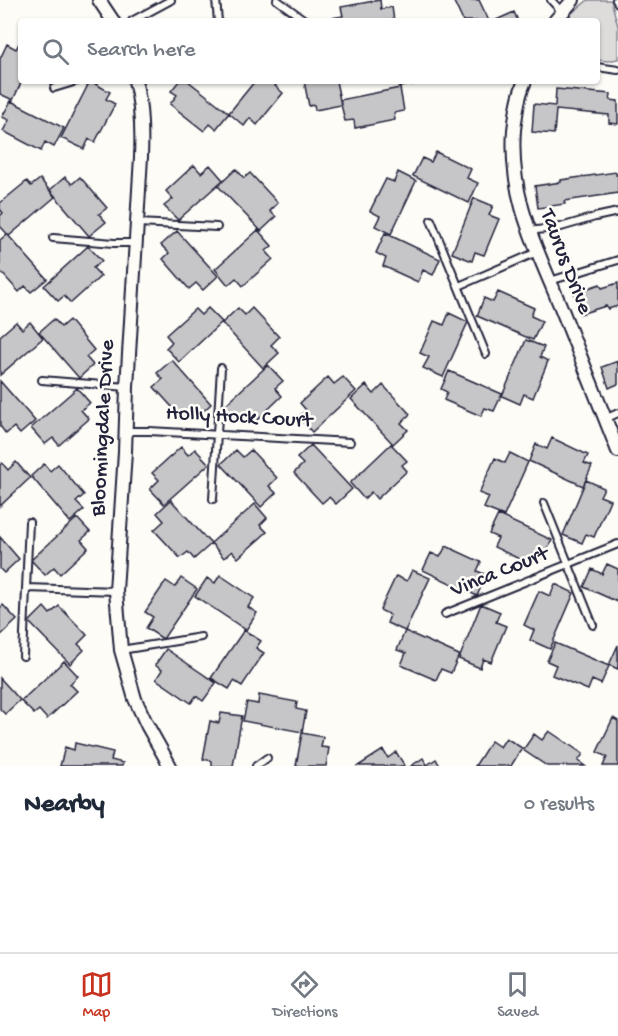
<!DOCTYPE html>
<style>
:root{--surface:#fff;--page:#f2f2f3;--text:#1f2937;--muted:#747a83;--line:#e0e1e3;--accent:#c8321e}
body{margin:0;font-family:"Gochi Hand",sans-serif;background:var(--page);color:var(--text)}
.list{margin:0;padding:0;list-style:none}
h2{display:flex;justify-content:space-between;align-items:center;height:78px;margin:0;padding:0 24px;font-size:26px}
h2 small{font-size:20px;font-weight:400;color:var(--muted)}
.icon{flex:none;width:33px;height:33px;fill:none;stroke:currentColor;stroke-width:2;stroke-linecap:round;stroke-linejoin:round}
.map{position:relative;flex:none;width:618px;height:766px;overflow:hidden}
.search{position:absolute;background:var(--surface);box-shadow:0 2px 4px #0004;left:18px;right:18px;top:18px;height:66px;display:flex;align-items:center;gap:15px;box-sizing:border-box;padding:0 21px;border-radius:6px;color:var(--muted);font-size:22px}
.sheet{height:186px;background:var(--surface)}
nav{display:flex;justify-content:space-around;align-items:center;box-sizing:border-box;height:84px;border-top:2px solid var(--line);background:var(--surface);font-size:16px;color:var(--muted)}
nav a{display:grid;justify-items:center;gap:3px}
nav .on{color:var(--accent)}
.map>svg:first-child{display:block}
.green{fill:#dddcdb;stroke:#807f8b;stroke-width:1.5}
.building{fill:#c6c6c8;stroke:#22223b;stroke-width:1.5}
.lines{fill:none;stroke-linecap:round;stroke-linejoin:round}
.lane-casing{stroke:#22223b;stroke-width:10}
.street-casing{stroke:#22223b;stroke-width:16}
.lane{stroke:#fdfcf7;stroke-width:6}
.street{stroke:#fdfcf7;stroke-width:12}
.labels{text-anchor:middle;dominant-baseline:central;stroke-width:5;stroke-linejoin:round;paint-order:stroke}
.street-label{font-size:22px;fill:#22223b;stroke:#fdfcf7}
</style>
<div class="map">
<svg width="618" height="766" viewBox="0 0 618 766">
<rect width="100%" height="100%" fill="#fdfcf7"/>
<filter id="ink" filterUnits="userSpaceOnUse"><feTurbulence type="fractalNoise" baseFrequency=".0167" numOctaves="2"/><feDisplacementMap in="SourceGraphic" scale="12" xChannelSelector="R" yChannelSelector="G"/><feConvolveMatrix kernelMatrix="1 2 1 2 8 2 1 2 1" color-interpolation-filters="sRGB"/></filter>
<g filter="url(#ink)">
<!-- green -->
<path class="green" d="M588 0H611L618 26V59L608 61 597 60V21H566L572 13Z"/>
<!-- building -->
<path class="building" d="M380 0 381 9 392 7 394 21H332V18L343 16 341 7Z
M453 0H479L489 21H463Z
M514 12 518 21H494Z
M21 40V81H22L13 100 0 94V59L7 44 16 49Z
M90 81 110 92 106 99 115 104 95 142 89 139 84 149 61 138Z
M179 81H188L229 113 216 129 210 124 204 131 170 104 177 95 171 91Z
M255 81H279L275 86 283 93 257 125 250 118 244 126 229 113Z
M304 81H336L341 105 315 110 314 105 309 106Z
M398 81H420V83L399 87Z
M400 88 404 111 394 113 395 120 355 128 354 120 345 121 340 100Z
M556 89 611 94 610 100 618 101V124L609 123V115L556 110 554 134 532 132 534 104 555 106Z
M11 101 64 128 54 147 45 142 41 151 3 131 9 120 2 117Z
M436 152 471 169 467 178 478 183 469 203 413 176 422 158 431 162Z
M194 165 201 173 210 165 223 180 178 220 164 206 173 199 166 191Z
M236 169 244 178 250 173 278 203 270 211 276 217 261 231 218 186Z
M398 172 416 181 391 234 375 226 380 216 370 211 386 179 394 182Z
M616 172V175H618V193L564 201 565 204 538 208 535 186 561 182V180Z
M65 177 72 184 80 177 107 208 99 214 106 222 89 236 50 190Z
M40 179 55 197 9 236 0 226V216L3 213 0 209V203L27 181 31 186Z
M474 198 493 206 489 215 499 219 484 255 475 252 472 261 452 253Z
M258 230 272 246 266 251 273 259 243 286 236 278 228 285 215 269Z
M177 231 218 276 203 290 196 283 189 289 163 259 169 253 161 245Z
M385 233 440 259 433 275 423 270 418 282 383 266 386 258 376 253Z
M7 234 47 279 31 292 25 286 19 292 0 271V240Z
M88 246 102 261 93 268 101 276 71 303 64 296 58 301 44 286Z
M618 283V306L608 309 606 306 580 314 574 293 600 284 602 288Z
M498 292 534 308 531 316 542 321 533 340 477 316 484 298 493 302Z
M208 308 222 322 179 362 166 348 172 342 166 335 195 309 201 315Z
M238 308 245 315 252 308 279 337 271 345 279 353 263 368 222 323Z
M449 313 468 322 443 377 423 368 429 357 420 353 434 321 444 325Z
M54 319 61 327 69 320 94 350 86 357 93 365 79 378 39 332Z
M16 322 22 329 30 322 43 338 0 375V336Z
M526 340 544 347 540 357 548 361 533 398 524 394 520 404 502 396Z
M172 360 211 404 195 419 189 412 182 418 154 387 163 379 157 373Z
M618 361V384L609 388 602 367Z
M268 365 283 381 275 388 282 396 253 424 245 415 238 422 224 406Z
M449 371 502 394 494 411 485 408 481 416 444 400 447 392 441 389Z
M328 377 334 384 343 377 356 391 312 432 298 417 306 410 300 403Z
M0 381 35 421 20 434 14 427 6 434 0 426Z
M366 385 374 394 383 385 410 414 401 423 408 430 393 444 351 399Z
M77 388 90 403 81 410 89 419 59 445 53 438 45 444 31 428Z
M552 438 588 455 584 463 592 466 583 486 529 461 536 444 547 449Z
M391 444 407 461 402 465 407 471 377 499 371 492 364 499 350 483Z
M311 445 352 489 336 504 329 497 322 503 294 473 303 464 297 458Z
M181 447 188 455 195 449 209 464 164 504 150 489 159 480 152 473Z
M236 450 243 457 251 450 277 478 269 486 276 493 261 507 221 464Z
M510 453 528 462 504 516 484 508 489 497 479 493 495 458 505 463Z
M16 462 30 478 0 506V465L2 463 8 470Z
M44 464 50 471 58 464 84 495 76 502 84 510 70 522 31 476Z
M586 480 604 488 600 496 610 500 594 537 586 534 582 543 563 535Z
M171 500 211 544 194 559 188 552 180 558 154 530 164 521 157 513Z
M255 504 267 518 260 525 267 532 238 558 232 551 224 558 211 543Z
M498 515 552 540 543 558 534 554 530 564 494 547 498 538 489 534Z
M77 518 90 532 81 540 88 548 60 574 54 567 45 575 31 560Z
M0 537 19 559 4 573 0 569Z
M446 546 481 562 477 571 486 575 477 596 423 570 431 553 440 557Z
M607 564 618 569V602L584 587 592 569 602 574Z
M412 570 430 578 405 631 387 623 390 615 380 610 396 576 407 581Z
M220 575 254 598 248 607 257 613 246 630 195 596 207 578 215 583Z
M181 578 197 589 163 639 146 628 153 617 145 612 166 581 175 587Z
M555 584 574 593 550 649 530 640 534 630 524 625 539 591 550 596Z
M481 604 500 612 496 622 506 626 491 662 483 659 480 668 459 659Z
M3 605 17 620 0 636V608Z
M59 606 87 635 78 644 84 650 70 664 29 622 44 607 50 614Z
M244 630 261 641 256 648 264 653 242 686 234 681 229 689 211 678Z
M405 631 459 655 451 673 441 669 436 680 401 665 406 653 397 650Z
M555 643 609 666 601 684 592 680 588 690 552 675 556 665 547 661Z
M618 645V669L609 665Z
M166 649 216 683 203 701 196 696 191 703 156 679 162 670 155 665Z
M64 661 78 676 70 684 77 691 47 719 39 710 34 714 21 701Z
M0 678 20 700 5 714 0 709Z
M259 695 297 702 296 709 306 711 302 732 243 721 247 702 258 704Z
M221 713 242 716 233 766H212V761L203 759 210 721 219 723Z
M613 718 618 721V766H603L607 757 597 752Z
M549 731 583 754 578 761 585 766H547L523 750 534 734 542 740Z
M302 733 323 737 321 747 329 748 326 766H296Z
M506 738 522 748 511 766H475L491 741 500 747Z
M75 743 113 752 111 760 123 763 122 766H60L65 747 74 750Z
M383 750 388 758 396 752 405 766H358Z
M423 758 427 765 436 759 440 766H411Z"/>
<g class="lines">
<!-- lane casing -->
<g class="lane-casing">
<path id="lane" d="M216 0 218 21
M277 0 306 21
M551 0 562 12
M616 0 618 3
M132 21 171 0
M597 67 618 70
M54 88 77 81
M431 220 486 354
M138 223 217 227
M529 231 561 227 595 217 618 212
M53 238 114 243H136
M550 281 618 260
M459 286 537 252
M42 380 127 387
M605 419 618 413
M126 431H149L350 442
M213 499 221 368
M544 503 593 625
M27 588 116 591
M445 614 618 544
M121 650 201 637
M23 656 29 522
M256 766 267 758"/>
</g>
<!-- street casing -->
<g class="street-casing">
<path id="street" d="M99 0 113 21
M555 21 573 0
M135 81C142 106 142 132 141 157L127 387 125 452 116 591 121 650 135 699 147 725 170 766
M525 81C518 96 516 114 514 130 509 200 537 248 562 310 581 357 599 404 618 451"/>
</g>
<!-- lane -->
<use href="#lane" class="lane"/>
<!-- street -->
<use href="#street" class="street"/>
</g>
</g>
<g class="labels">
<!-- street labels -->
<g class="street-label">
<text transform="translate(565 262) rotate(69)">Taurus Drive</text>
<text transform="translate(239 418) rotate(3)">Holly Hock Court</text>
<text transform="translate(104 428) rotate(-87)">Bloomingdale Drive</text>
<text transform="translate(500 573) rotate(-22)">Vinca Court</text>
</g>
</g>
</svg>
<div class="search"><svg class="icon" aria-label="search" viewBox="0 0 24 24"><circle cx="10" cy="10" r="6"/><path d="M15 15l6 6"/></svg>Search here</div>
</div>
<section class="sheet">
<h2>Nearby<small>0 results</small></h2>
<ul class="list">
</ul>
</section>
<nav>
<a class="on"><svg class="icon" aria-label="map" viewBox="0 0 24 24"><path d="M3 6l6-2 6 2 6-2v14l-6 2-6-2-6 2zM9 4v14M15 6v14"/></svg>Map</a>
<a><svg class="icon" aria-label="directions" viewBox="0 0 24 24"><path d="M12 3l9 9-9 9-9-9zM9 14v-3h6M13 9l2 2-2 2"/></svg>Directions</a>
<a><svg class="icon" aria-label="saved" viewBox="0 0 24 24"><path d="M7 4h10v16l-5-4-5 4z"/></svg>Saved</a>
</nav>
